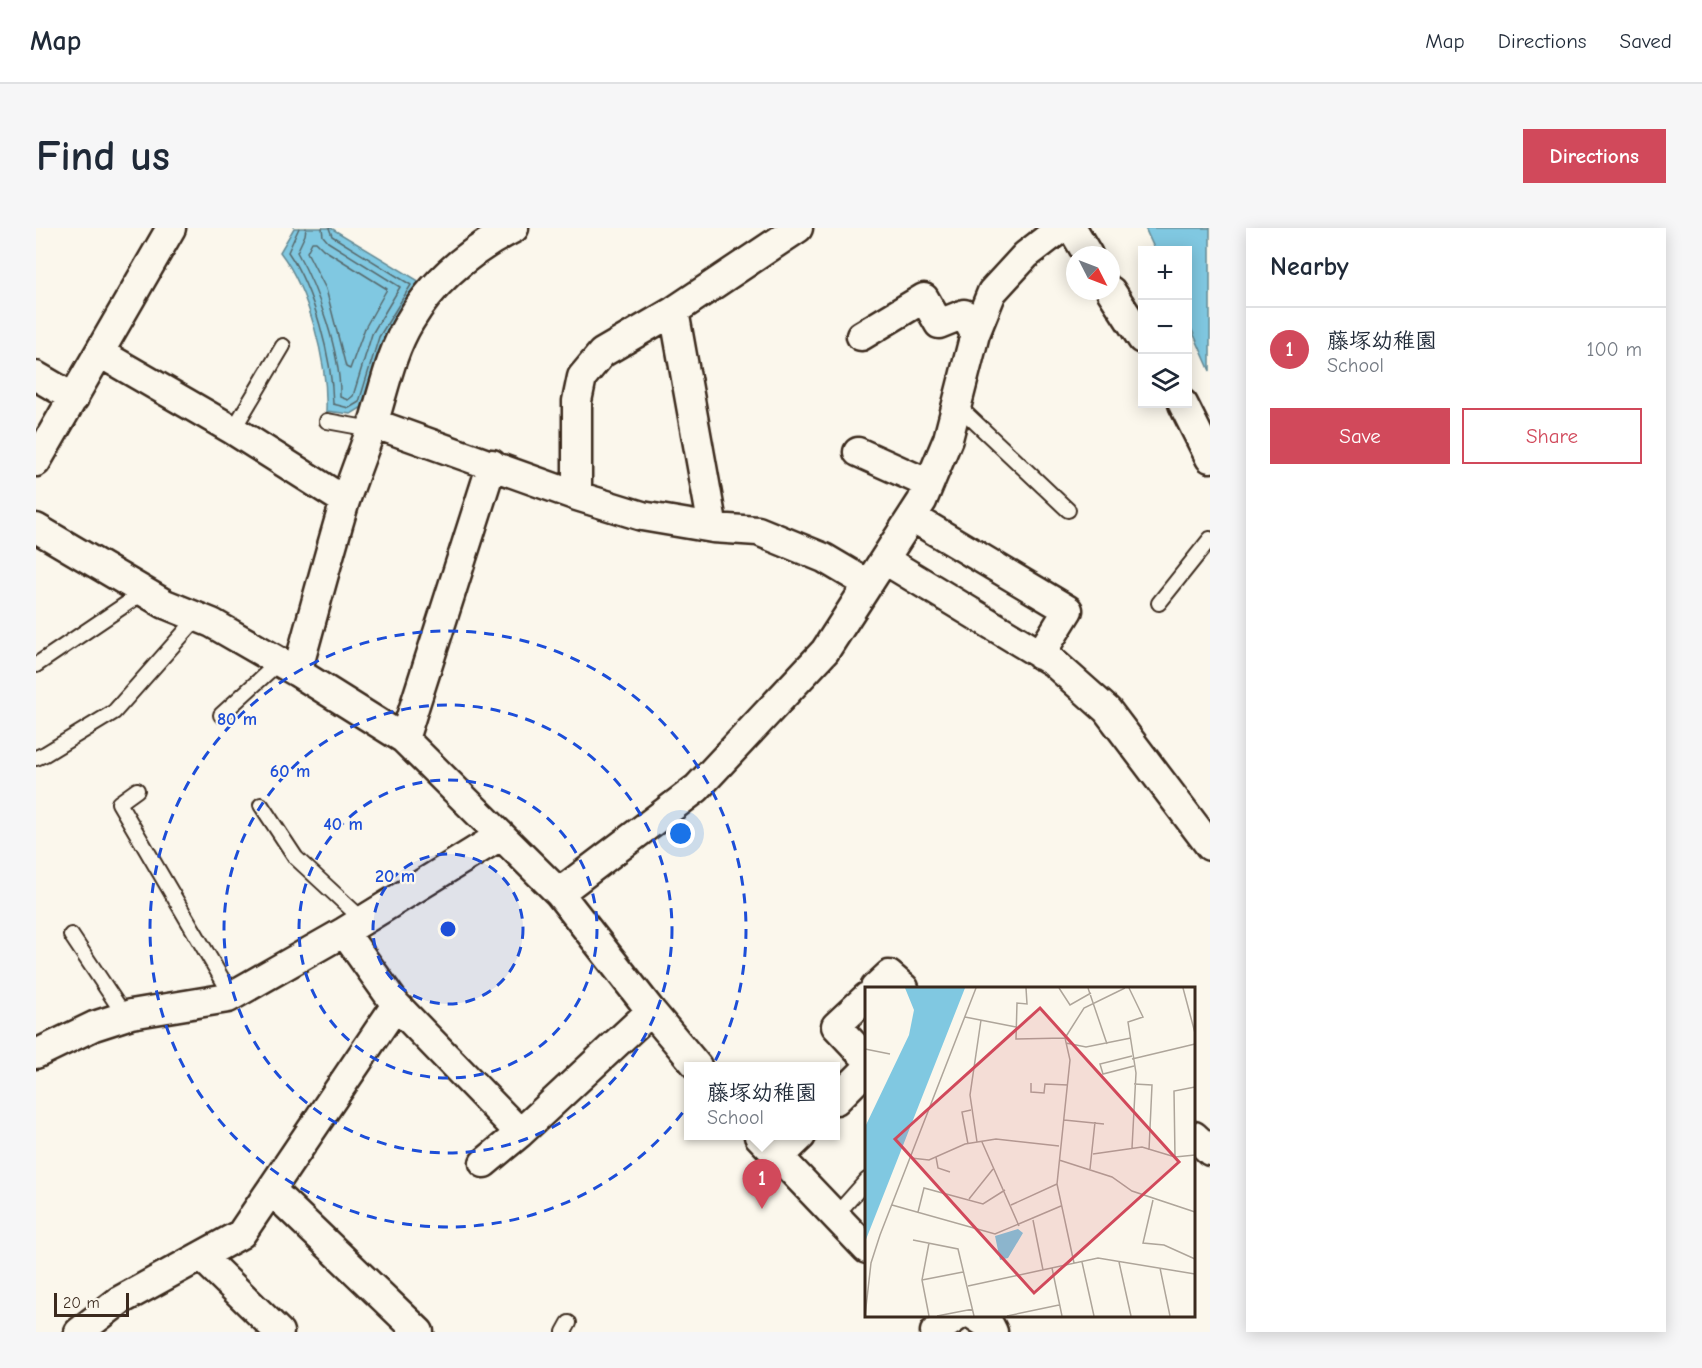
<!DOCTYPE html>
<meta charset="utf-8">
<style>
:root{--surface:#fff;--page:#f6f6f7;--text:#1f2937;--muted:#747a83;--line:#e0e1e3;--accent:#d1495b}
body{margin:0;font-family:"Comic Neue","Klee One",sans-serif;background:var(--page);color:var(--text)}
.controls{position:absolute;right:18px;top:18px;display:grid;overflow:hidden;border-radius:0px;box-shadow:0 3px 15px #0003}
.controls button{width:54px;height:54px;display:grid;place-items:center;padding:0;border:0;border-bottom:2px solid var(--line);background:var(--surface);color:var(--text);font:30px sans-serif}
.compass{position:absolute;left:1030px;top:18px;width:54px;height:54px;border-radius:50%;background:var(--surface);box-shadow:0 3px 15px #0003;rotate:132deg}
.scale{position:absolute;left:18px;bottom:15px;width:75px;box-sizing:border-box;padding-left:6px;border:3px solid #3b2a1e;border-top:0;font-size:16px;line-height:21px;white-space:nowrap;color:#3b2a1e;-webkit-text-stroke:4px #fbf7ec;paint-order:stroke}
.you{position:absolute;left:645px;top:606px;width:21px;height:21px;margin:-15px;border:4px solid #fff;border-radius:50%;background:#1a73e8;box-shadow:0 0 0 9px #1a73e833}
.badge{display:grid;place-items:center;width:39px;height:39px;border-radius:50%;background:var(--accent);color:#fff;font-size:20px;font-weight:700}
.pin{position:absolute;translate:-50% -50px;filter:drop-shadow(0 2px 3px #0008)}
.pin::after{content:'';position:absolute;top:32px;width:21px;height:18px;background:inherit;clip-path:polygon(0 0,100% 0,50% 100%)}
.popup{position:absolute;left:648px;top:834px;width:156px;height:78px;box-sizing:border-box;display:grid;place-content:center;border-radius:0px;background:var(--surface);filter:drop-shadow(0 2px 4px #0005);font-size:20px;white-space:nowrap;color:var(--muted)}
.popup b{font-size:22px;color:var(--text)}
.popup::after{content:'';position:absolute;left:50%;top:100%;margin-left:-12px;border:12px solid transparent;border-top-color:var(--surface)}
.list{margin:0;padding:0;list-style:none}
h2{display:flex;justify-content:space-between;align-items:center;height:78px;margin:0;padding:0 24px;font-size:26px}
h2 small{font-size:20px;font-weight:400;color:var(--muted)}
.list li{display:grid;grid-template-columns:39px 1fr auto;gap:18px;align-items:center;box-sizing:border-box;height:84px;padding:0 24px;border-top:2px solid var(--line)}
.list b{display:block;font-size:22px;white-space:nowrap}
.list p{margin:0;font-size:20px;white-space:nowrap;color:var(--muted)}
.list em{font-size:20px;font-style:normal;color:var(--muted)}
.actions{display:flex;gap:12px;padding:18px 24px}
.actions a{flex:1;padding:14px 0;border:2px solid var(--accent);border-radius:0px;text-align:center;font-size:21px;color:var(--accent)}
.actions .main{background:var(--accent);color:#fff}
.icon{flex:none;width:33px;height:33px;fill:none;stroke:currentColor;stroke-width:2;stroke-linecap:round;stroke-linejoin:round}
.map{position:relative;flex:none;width:1174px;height:1104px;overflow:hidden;border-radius:0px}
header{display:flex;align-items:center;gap:36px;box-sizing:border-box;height:84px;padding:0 30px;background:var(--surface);border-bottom:2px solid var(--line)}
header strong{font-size:28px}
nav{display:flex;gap:33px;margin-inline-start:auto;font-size:21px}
.intro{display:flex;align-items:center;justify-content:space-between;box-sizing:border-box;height:144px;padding:0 36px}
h1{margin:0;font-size:42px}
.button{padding:15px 27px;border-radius:0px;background:var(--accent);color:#fff;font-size:21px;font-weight:700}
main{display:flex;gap:36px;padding:0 36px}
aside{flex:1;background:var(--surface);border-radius:0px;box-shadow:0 3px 15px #0003}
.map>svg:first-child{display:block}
.water{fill:#80c8e1;stroke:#648993;stroke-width:1.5}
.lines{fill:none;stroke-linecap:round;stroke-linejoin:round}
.shore{stroke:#57696c;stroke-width:1.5}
.lane-casing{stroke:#3b2a1e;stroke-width:18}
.street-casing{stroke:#3b2a1e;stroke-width:33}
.lane{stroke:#fbf7ec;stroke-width:14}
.street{stroke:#fbf7ec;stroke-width:28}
.ring{fill:none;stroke:#1d4ed8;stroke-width:3;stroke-dasharray:10 8}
.inset-road{fill:none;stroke:#aea59a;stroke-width:1.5}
.view{fill:#d1495b;fill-opacity:0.15;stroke:#d1495b;stroke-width:3}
.inset-edge{fill:none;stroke:#3b2a1e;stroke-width:3}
.centre{fill:#1d4ed8;stroke:#fbf7ec;stroke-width:3}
.ring-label{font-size:18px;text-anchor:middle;font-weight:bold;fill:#1d4ed8;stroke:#fbf7ec;stroke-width:4.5;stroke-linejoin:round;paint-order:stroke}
</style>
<header>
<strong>Map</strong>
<nav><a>Map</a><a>Directions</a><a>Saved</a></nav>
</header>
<div class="intro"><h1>Find us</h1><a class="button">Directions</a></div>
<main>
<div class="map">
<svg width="1174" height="1104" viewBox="0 0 1174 1104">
<rect width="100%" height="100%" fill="#fbf7ec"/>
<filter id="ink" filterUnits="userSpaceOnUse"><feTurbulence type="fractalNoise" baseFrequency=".0167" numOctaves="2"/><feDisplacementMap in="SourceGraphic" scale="12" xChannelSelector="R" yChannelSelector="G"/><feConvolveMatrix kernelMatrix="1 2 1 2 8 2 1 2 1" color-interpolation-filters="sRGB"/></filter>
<g filter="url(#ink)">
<!-- water -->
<path class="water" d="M258 0H295L386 55 328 178 315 186 290 183C292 136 273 62 244 24Z
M1109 0H1174V143L1152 93V22H1119Z"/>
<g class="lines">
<!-- shore -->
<path class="shore" d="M263 0 252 24C278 62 296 130 297 176L313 180 323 174 343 109 375 57 296 8 293 0
M270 0 269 7 261 24C282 61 305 126 304 169L312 172 317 168 336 106 364 59 292 14 287 8 286 0
M276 14H280L287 21 351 61 329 100 314 141 310 139 290 61 271 24Z"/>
<!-- lane casing -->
<g class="lane-casing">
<path id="lane" d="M921 177 1032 282
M291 193 335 201
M197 202 247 118
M1123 375 1174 311
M0 437 108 364
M185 487 243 434
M0 530 9 526 78 484 162 389
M101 562 83 575 196 768
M225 577 260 630 327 692
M35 707 89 788
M799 988 831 952
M528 1104 533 1095"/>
</g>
<!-- street casing -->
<g class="street-casing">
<path id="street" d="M1036 0 1052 27
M1075 63 1106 111
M638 83 677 300
M825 108 888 70 903 96 928 86 939 106
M64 125 197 202 309 273
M0 148 38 170
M1147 176 1174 230
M337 195 541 268 606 288 677 300 722 303 788 330 832 356
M822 224 893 256
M0 234 135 0
M541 268V173L546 149 566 125 638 83 762 0
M876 289 1032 382 1004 427
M0 300 129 376 176 395 261 444 368 511 523 665 615 783 661 838
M849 332 1017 434 1071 482 1174 618
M261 444C277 387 292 329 309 273 318 247 328 221 337 196 348 161 355 124 374 93 398 52 435 22 478 0
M368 511 456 236
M523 665 661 560 789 423 886 273 912 211 939 106 956 64 990 27 1025 0
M308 704 360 777 484 905
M839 760 853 747 868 760
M831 769 800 798 831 831
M0 826 58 798 95 786 192 770 308 704 464 608
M800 872 831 841
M723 908 831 1021
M1158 908 1174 923
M743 929 765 908
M448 935 484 905 615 783
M235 962 383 1104
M165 1028 243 1104
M939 1088 954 1098 957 1104
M43 1104 83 1073 205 1006 360 777
M899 1104 922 1088"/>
</g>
<!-- lane -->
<use href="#lane" class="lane"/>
<!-- street -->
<use href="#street" class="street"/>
</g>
</g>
<!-- distance rings -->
<circle cx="412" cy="701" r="75" fill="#1d4ed8" fill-opacity=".12"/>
<g class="ring">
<circle cx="412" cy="701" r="75"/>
<circle cx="412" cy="701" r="149"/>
<circle cx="412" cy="701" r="224"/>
<circle cx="412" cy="701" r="298"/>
</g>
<!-- overview -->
<g transform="translate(829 759)">
<rect width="330" height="330" fill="#fbf7ec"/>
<path d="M40 1H100L0 255V268V140L44 48 49 23ZM153 242 158 246 143 271 135 273 130 249Z" fill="#80c8e1"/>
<path class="inset-road" d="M161 1 162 17 152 16 151 52 200 51M194 1 205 18 226 6M223 1 242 57M264 1 278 30 263 35 271 86 267 161M318 1 330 46M100 30 151 40M201 56 221 60 266 51M0 62 25 67M267 69 235 77 238 87 269 79M267 72 330 57M166 96V105L179 106 180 97 203 98M269 97 287 98 284 163M199 133 239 137M112 155 105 108 116 33M117 155 154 239M103 157 97 125 106 123M228 167 277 160 310 170 330 168M71 170 73 181 85 185M310 170 309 104 330 100M46 171 64 173 100 157 131 152 194 159M194 173 247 190 267 204 330 225M225 182 230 135M104 212 128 182M288 213 278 256 299 258 330 272M27 218 130 247 196 219M146 218 192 197M53 225 59 201 118 217 140 203M168 233 178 283M48 253 93 262 109 329M64 256 57 293 64 329M217 275 229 329M254 275 266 329M209 276 192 197 205 73 200 51 219 21 260 1M187 281 197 329M295 281 305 329M57 293 98 285M103 299 233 271 330 287M0 329 6 276 15 248 111 1M72 329 108 322M142 329 194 318"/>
<path class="view" d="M175 21 314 175 169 306 30 152Z"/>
<rect width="330" height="330" class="inset-edge"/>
</g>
<circle cx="412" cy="701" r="9" class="centre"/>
<g class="ring-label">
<text x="201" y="497">80 m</text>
<text x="254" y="549">60 m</text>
<text x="307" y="602">40 m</text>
<text x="359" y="654">20 m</text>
</g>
</svg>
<div class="controls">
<button>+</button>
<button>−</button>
<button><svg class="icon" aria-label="layers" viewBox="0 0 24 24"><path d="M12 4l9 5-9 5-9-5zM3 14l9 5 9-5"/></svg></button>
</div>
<svg class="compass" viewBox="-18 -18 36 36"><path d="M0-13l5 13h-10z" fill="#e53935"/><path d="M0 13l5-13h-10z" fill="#747a83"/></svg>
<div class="scale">20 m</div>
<div class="you"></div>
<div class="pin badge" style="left:726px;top:981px">1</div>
<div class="popup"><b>藤塚幼稚園</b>School</div>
</div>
<aside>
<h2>Nearby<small></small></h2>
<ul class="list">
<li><span class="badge">1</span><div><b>藤塚幼稚園</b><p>School</p></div><em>100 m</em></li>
</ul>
<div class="actions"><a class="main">Save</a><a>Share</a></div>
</aside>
</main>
